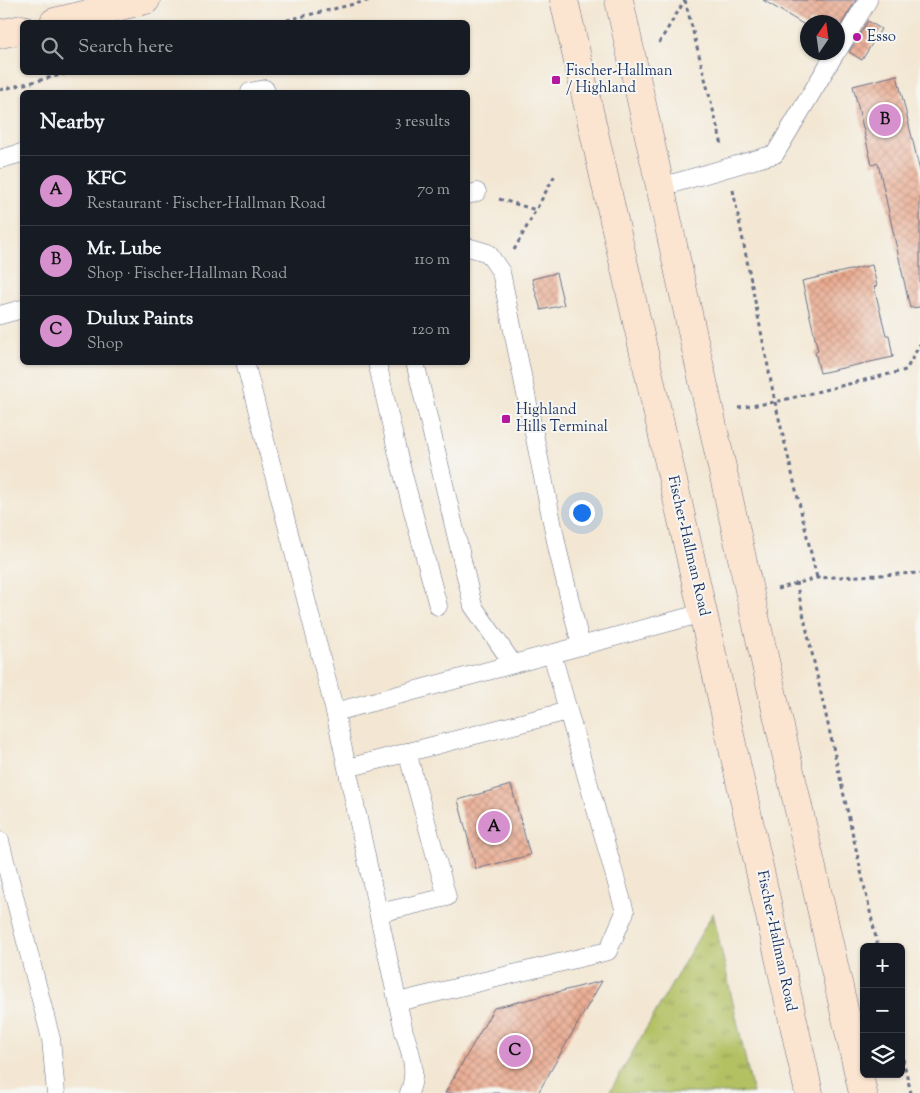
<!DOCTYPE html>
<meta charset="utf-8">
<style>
:root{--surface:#171b24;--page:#20242c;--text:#f1f3f6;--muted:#9ea1a6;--line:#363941;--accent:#d690ce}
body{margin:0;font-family:"Sorts Mill Goudy",serif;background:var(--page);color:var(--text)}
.controls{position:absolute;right:15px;bottom:15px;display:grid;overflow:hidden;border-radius:8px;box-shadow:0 1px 4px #0004}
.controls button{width:45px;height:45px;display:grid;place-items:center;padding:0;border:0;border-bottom:1px solid var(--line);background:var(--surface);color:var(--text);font:25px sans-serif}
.compass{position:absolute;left:800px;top:15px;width:45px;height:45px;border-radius:50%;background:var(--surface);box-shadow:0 1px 4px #0004;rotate:13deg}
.you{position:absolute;left:581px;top:512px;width:18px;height:18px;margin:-12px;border:4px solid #fff;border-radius:50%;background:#1a73e8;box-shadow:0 0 0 8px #1a73e833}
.badge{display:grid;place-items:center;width:32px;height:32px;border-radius:50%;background:var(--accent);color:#111;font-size:16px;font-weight:700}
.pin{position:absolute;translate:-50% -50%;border:2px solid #fff;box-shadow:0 1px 5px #0006}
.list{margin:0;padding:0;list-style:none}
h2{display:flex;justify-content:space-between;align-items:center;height:65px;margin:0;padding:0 20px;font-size:21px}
h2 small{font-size:16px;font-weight:400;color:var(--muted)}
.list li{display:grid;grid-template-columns:32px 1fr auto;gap:15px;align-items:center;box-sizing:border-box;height:70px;padding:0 20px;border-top:1px solid var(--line)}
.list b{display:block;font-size:19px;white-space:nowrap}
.list p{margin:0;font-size:16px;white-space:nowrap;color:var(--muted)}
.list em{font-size:16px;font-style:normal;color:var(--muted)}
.icon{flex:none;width:28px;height:28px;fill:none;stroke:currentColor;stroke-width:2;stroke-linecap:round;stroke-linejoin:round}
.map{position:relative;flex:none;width:920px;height:1093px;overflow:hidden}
.search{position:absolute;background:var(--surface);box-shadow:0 1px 4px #0004;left:20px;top:20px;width:450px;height:55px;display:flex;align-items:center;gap:12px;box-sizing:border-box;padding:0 18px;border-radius:8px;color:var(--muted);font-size:19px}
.panel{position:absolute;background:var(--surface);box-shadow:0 1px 4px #0004;left:20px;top:90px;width:450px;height:275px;border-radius:8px}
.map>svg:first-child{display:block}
.grass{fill:url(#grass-tufts);stroke:#677861}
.building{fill:url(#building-cross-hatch)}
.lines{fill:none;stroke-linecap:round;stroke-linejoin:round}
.service-casing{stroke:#676f87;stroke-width:19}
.secondary-casing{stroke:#676f87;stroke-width:29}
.path{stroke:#676f87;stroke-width:3;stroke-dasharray:4 4;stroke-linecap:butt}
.service{stroke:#fff;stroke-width:18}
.secondary{stroke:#fce5d0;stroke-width:28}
.poi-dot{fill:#b5179e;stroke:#f6f6f2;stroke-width:2}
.labels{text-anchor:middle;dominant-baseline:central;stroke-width:4;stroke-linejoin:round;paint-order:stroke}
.poi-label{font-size:15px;fill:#1b2f5e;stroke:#f6f6f2;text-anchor:start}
.street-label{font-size:15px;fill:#1b2f5e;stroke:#f6f6f2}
</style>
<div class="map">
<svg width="920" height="1093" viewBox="0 0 920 1093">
<defs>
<pattern id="grass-tufts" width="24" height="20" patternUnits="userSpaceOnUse" patternTransform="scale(1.25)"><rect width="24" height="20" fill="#b3c164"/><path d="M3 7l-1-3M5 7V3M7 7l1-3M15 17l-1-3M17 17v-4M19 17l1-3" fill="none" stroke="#919d56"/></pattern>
<pattern id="building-cross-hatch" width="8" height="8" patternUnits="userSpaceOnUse" patternTransform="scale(1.25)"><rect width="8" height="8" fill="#eaa88c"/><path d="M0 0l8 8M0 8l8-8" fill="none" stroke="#bd8976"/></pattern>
</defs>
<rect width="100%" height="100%" fill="#f6f6f2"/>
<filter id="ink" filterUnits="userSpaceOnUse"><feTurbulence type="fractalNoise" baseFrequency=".02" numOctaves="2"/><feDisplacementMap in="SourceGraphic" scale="10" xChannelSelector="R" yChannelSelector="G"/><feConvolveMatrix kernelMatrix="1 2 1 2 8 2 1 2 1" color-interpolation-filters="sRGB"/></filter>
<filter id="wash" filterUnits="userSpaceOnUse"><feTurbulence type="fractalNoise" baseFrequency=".0096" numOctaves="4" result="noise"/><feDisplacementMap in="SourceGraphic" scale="20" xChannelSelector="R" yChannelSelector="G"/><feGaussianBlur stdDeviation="1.12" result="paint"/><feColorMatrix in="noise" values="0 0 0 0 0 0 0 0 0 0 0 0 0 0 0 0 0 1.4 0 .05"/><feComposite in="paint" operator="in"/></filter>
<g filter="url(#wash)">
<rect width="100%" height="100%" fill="#f3e7d3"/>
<!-- grass -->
<path class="grass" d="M713 913 753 1093H609Z"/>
<g id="blocks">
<!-- building -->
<path class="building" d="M763 0H856L838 30V22H808V27Z
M868 21 881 29 862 60 849 52Z
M897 75 920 171V307L910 308 878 163 872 165 853 86Z
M872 265 877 286 874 287 886 335H889L893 357 820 373 815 352 818 351 802 281Z
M556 273 564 305 541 310 532 279Z
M511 785 530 855 476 869 458 800Z
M602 981 538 1093H445L494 1008Z"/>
</g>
</g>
<g filter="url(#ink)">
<use href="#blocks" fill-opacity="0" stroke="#676f87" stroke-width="1"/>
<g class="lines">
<!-- service casing -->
<g class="service-casing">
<path id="service" d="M838 50 868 0
M250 92 265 89 266 92
M0 159 22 153
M661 187 775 154 836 52
M468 195 477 192
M468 247 488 253 501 272 558 551 581 646
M0 315 22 309
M245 362 335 712 404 1032C411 1053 418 1072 409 1093
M377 362 398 455 438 606
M415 362 473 606 513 664
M335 712 703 613
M347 768 568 711
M0 841 51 1039 56 1093
M379 913 447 897 407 752
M398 1002 608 951 625 912 552 654"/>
</g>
<!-- secondary casing -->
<g class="secondary-casing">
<path id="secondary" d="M564 0 703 613 809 1093
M619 0 751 599 863 1093
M54 22 146 0
M0 34 22 29"/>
</g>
<!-- path -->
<path class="path" d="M685 0 722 145
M279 22 371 0
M659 43 685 0
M0 90 73 72
M733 190 775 402 817 578
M499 199 536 210
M514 250 555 175
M738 408 775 402 906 370 920 344
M796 582 878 947
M777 589 817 578 920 573
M901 1051 911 1093"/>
<!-- service -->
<use href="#service" class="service"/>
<!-- secondary -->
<use href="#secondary" class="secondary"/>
</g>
</g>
<!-- markers -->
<g class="poi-dot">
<circle cx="857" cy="37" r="5"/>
<rect x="551" y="75" width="10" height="10" rx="2.5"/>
<rect x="501" y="414" width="10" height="10" rx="2.5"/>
</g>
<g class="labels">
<!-- poi labels -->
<g class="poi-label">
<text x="867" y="37">Esso</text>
<text x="566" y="71">Fischer-Hallman<tspan x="566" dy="17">/ Highland</tspan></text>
<text x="516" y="410">Highland<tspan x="516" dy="17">Hills Terminal</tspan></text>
</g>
<!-- street labels -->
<g class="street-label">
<text transform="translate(688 546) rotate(77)">Fischer-Hallman Road</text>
<text transform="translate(776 941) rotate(78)">Fischer-Hallman Road</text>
</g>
</g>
</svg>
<div class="controls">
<button>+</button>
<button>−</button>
<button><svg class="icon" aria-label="layers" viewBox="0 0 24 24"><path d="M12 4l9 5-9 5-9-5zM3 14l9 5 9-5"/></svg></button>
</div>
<svg class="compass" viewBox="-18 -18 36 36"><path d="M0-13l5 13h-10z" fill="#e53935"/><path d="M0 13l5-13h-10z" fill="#9ea1a6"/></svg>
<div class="you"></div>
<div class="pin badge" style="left:494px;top:827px">A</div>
<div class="pin badge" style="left:885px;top:120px">B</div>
<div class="pin badge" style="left:515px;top:1051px">C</div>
<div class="search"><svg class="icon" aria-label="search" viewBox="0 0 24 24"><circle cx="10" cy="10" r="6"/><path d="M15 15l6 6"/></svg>Search here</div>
<section class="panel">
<h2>Nearby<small>3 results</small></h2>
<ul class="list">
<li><span class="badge">A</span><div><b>KFC</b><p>Restaurant · Fischer-Hallman Road</p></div><em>70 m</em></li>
<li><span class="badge">B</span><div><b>Mr. Lube</b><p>Shop · Fischer-Hallman Road</p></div><em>110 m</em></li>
<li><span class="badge">C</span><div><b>Dulux Paints</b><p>Shop</p></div><em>120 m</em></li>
</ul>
</section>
</div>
